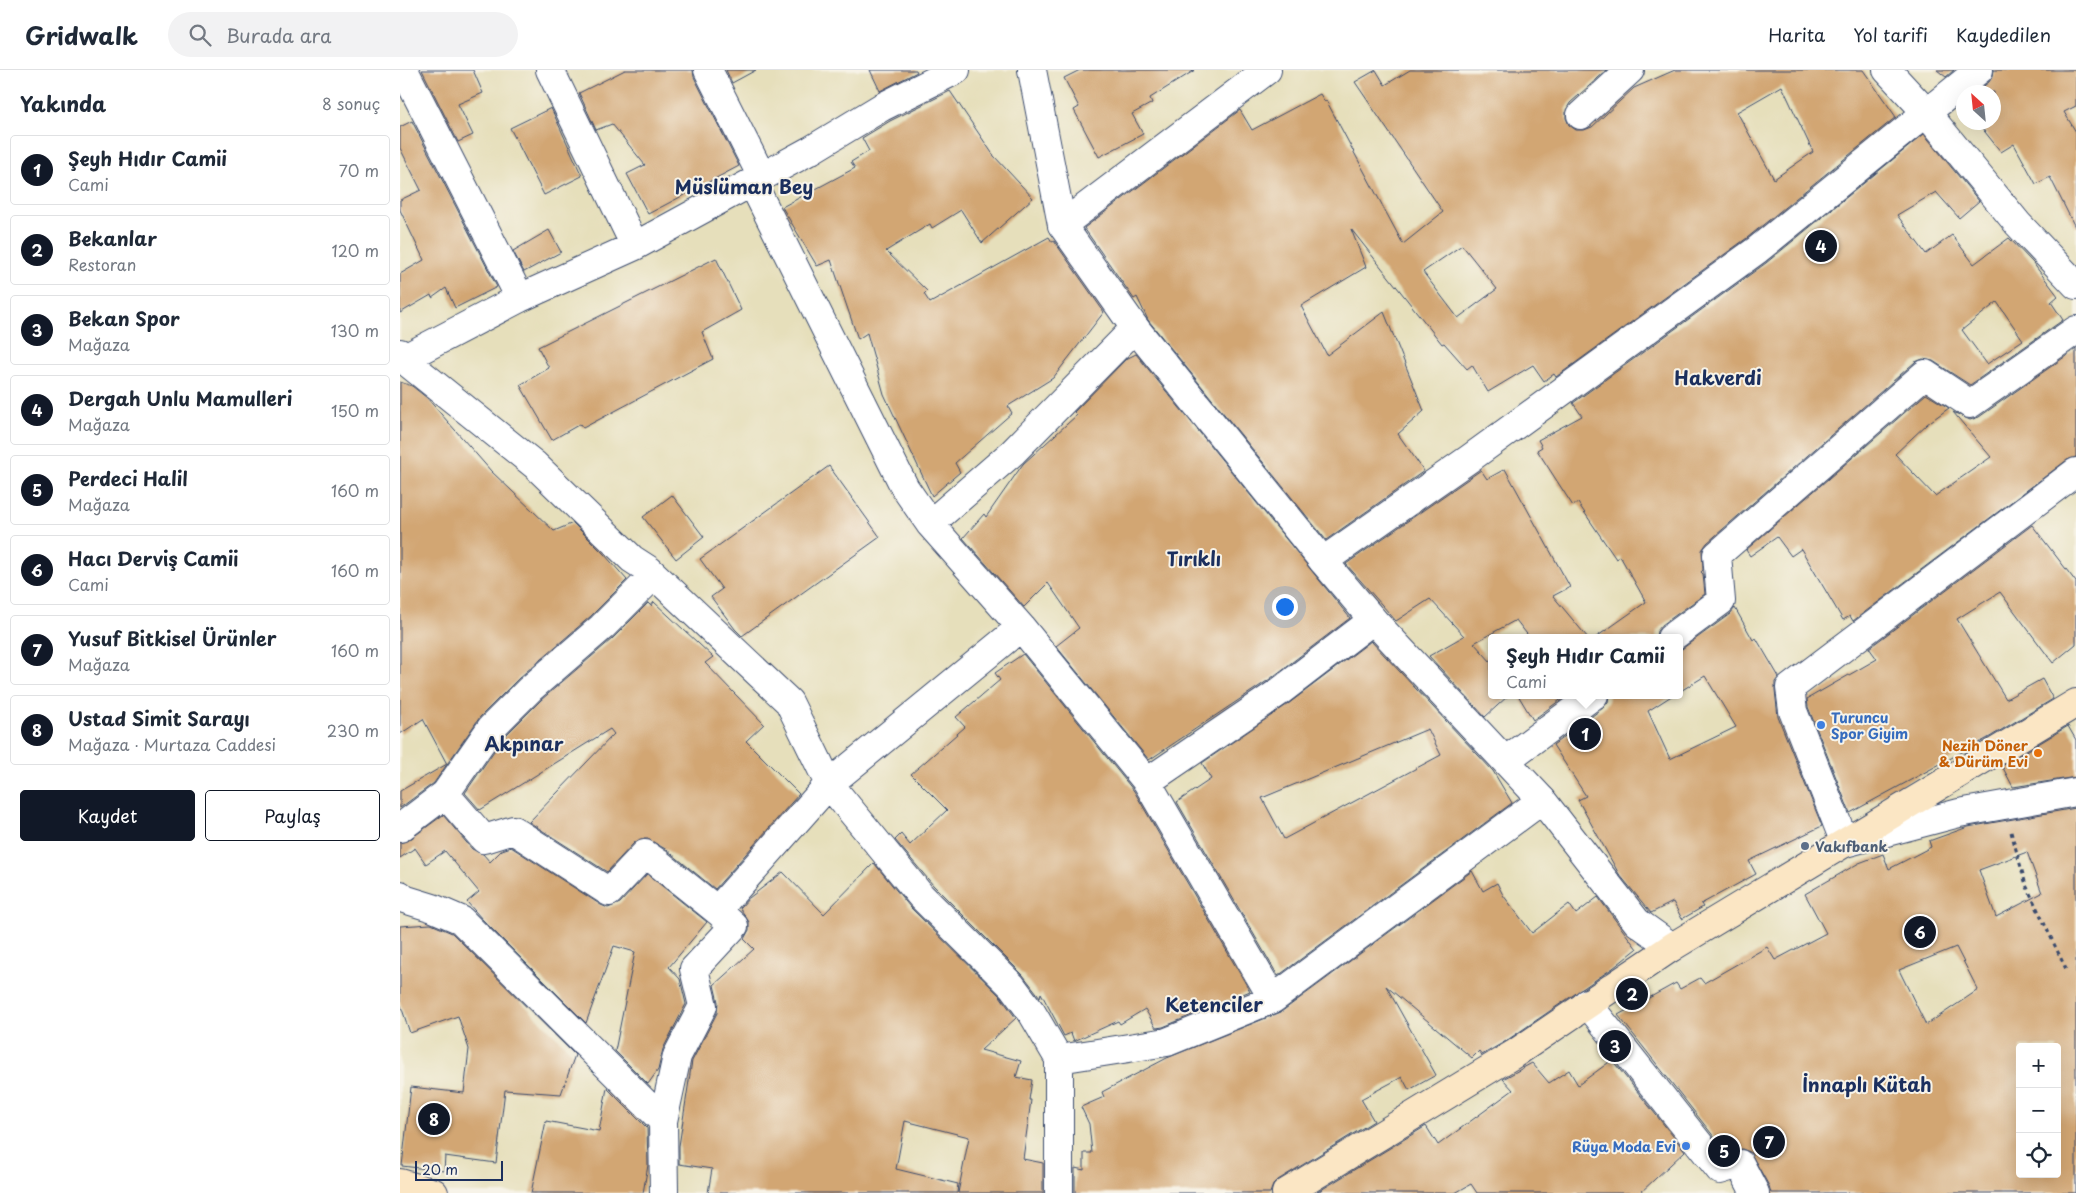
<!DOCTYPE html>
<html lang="tr">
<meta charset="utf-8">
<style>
:root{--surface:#fff;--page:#f2f2f3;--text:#1f2937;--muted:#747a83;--line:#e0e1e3;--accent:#111827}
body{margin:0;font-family:"Playpen Sans",sans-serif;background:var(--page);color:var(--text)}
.controls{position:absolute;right:15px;bottom:15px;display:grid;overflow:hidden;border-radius:5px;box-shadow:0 5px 20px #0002}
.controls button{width:45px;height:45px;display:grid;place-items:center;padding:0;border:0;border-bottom:1px solid var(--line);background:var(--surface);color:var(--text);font:25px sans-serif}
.compass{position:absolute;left:1556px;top:15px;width:45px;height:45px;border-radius:50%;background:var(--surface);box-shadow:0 5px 20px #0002;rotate:333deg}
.scale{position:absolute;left:15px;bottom:12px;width:88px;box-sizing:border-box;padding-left:5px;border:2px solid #1b2f5e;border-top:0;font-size:14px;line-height:18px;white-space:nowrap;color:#1b2f5e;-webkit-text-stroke:4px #f7f3e8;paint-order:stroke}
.you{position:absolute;left:884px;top:536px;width:18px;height:18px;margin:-12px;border:4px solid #fff;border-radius:50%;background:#1a73e8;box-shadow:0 0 0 8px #1a73e833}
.badge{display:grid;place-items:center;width:32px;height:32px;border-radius:50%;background:var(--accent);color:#fff;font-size:16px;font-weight:700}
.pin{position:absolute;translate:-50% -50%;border:2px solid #fff;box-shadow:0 1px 5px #0006}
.popup{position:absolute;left:1088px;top:564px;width:195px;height:65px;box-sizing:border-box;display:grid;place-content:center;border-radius:5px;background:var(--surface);filter:drop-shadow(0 1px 4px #0005);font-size:16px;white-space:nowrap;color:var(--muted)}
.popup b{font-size:19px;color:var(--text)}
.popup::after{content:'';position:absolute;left:50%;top:100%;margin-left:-10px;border:10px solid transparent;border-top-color:var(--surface)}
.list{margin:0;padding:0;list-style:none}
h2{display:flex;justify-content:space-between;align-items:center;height:65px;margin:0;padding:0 20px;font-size:21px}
h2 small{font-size:16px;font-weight:400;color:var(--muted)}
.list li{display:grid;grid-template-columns:32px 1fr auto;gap:15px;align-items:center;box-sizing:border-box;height:70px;margin:0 10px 10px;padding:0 10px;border:1px solid var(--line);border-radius:5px}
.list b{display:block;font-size:19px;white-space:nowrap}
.list p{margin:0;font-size:16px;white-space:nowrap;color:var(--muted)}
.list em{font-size:16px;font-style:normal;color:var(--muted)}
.actions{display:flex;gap:10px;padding:15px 20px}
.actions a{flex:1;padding:11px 0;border:1px solid var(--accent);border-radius:5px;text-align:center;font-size:18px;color:var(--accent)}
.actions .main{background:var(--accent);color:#fff}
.icon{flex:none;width:28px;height:28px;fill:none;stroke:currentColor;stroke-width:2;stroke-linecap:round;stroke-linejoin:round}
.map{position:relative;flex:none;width:1676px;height:1123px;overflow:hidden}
header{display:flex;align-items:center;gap:30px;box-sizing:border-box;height:70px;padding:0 25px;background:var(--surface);border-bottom:1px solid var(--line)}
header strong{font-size:24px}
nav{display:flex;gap:28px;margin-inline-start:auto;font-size:18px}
.search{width:350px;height:45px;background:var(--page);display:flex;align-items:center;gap:12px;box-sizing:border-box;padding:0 18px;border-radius:28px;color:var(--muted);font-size:19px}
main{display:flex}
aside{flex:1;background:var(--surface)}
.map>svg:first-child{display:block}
.building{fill:#d2a673;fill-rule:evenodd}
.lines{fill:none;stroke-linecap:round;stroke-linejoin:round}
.minor-casing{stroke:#39496c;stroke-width:30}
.tertiary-casing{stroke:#39496c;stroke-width:30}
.secondary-casing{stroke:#39496c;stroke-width:30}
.path{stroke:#39496c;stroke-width:3;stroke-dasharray:4 4;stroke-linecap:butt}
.minor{stroke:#fff;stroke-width:28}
.tertiary{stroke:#fff;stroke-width:28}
.secondary{stroke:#fbe6c4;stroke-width:28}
.shop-dot{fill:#3f7fe0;stroke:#f7f3e8;stroke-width:2}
.food-dot{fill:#e8710a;stroke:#f7f3e8;stroke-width:2}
.service-dot{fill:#5c6f8a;stroke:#f7f3e8;stroke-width:2}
.labels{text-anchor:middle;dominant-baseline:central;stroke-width:4;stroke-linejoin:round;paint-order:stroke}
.shop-label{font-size:14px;font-weight:bold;fill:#366cbe;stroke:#f7f3e8;text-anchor:start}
.food-label{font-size:14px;font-weight:bold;fill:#c56008;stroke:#f7f3e8;text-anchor:end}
.service-label{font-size:14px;font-weight:bold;fill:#4e5e75;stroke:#f7f3e8;text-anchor:start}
.district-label{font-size:19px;font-weight:bold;fill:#1b2f5e;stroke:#f7f3e8}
</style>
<header>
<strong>Gridwalk</strong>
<div class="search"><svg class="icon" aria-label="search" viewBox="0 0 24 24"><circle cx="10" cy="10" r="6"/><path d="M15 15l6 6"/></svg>Burada ara</div>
<nav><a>Harita</a><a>Yol tarifi</a><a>Kaydedilen</a></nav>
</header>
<main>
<aside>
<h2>Yakında<small>8 sonuç</small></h2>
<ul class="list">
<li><span class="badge">1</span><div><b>Şeyh Hıdır Camii</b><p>Cami</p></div><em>70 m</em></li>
<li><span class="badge">2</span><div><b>Bekanlar</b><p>Restoran</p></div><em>120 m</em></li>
<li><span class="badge">3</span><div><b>Bekan Spor</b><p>Mağaza</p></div><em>130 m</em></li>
<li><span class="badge">4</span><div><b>Dergah Unlu Mamulleri</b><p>Mağaza</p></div><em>150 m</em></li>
<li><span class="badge">5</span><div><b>Perdeci Halil</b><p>Mağaza</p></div><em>160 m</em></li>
<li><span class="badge">6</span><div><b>Hacı Derviş Camii</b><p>Cami</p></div><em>160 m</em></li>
<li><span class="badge">7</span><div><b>Yusuf Bitkisel Ürünler</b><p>Mağaza</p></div><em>160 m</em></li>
<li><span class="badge">8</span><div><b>Ustad Simit Sarayı</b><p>Mağaza · Murtaza Caddesi</p></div><em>230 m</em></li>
</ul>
<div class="actions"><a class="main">Kaydet</a><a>Paylaş</a></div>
</aside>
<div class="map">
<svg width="1676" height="1123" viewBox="0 0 1676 1123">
<rect width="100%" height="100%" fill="#f7f3e8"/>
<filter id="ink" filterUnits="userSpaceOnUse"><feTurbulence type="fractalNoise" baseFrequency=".02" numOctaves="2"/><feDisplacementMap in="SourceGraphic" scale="10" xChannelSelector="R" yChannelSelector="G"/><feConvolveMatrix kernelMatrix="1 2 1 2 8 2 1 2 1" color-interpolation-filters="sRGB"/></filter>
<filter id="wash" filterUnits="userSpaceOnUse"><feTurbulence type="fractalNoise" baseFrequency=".0096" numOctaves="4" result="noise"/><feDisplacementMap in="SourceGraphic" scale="20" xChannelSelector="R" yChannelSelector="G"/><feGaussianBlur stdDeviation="1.12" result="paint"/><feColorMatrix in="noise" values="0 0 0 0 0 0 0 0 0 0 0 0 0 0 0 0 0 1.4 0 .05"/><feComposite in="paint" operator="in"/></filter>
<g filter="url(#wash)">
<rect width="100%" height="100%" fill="#e6dfbb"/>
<g id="blocks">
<!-- building -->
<path class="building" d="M22 0H73L83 23 58 34 73 65 58 72Z
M225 0H293L294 7 339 96 248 144 227 104 245 95 212 54 196 60 179 23Z
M326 0H356L332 13Z
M470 0H516L517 2 480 21Z
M680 0H795L750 28 752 33 732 44 743 64 699 87 674 40 679 37 664 8Z
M976 0 985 15 1010 0H1207L1170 33 1166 40V48L1169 55 1176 60H1184L1192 57 1234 18 1275 0H1463L1496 47 1347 168 1156 307 1154 304 1144 311 1133 295 1088 322 1072 295 1067 299 1044 273 1042 274 951 159 966 197 901 236 927 285 984 242 1024 341 998 364 1024 401 926 470 748 250 737 227 734 229 684 158 840 40 852 60 920 24 925 32 926 30 1003 174 1043 142 955 12ZM1382 16 1413 82 1374 109 1337 42ZM1062 175 1097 219 1058 248 1023 202Z
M1537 0H1554L1546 7Z
M1594 0H1676V36L1664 42 1676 62V159L1650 107 1636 114 1614 74 1601 82 1577 52H1594V22H1576L1589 12 1593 6Z
M550 21 594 86 633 128 582 173 561 140 532 158 530 154 486 181 527 221 524 224 530 233 649 167 652 172 654 171 704 242 653 308 608 336 612 343 555 393 560 402 532 426 484 324 467 263 458 269 431 190 417 196 382 137 455 98 451 92 469 81 462 68 490 51Z
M151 38 182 106 144 125 110 58Z
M12 51 97 217 55 238 46 218 32 228 31 225 0 243V204L24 190 0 140V130L21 120 0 78V57Z
M1524 64 1579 131 1559 148 1536 122 1497 145 1526 184 1552 165 1574 194 1609 168 1633 193 1658 226 1651 232 1663 250 1570 315 1533 291 1523 289 1515 292 1307 473 1302 480 1303 500 1301 502 1303 504 1305 524 1262 555 1257 561 1256 568H1195L1246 532 1220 486 1216 489 1178 433 1173 436 1137 380 1142 377 1138 370 1182 346 1173 333 1366 193ZM1597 232 1623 270 1587 294 1562 260Z
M149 160 161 182 124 202 113 181Z
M316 188 341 240 302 262 313 289 183 358 180 354 152 370 120 315 149 298 138 277Z
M1676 279V387L1667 390 1453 551 1450 546 1443 550 1401 479 1391 486 1377 467 1350 486 1346 480 1526 324 1549 338 1527 354 1495 384 1535 426 1591 387 1553 342 1570 350 1579 347Z
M736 284 950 548 870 609 749 690 656 576 679 558 648 513 624 537 563 468 584 444 586 447 623 394 677 345 674 342 726 289Z
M0 312 12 316 27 328 91 401 154 461 173 453 204 484 227 510 191 546 119 608 80 647 34 713 0 738V721L47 694 23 649 0 664Z
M429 396 480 467 342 566 335 559 311 527 322 519 300 489Z
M1105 399 1170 517 1153 526 1188 568H1130L1116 550 1074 573 1091 592V625H1109L1085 647 1029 586 1064 566 1030 529 996 551 946 494 1081 400 1087 409Z
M272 425 304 467 276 489 243 447Z
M1632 455 1676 512V574L1653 593 1600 522 1557 549 1606 629 1642 609 1653 629 1588 668 1450 743 1408 637 1407 629 1477 589 1469 578Z
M254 532 313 587 305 593 364 654 346 671 399 724 315 819 267 780 248 769H240L234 773 207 802 129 752 214 664 210 659 80 740 65 723 103 668 141 630 212 569 248 533 251 536Z
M1335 538 1353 570 1356 568 1379 607 1375 612V620L1378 647 1422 756 1349 791 1356 804 1301 834 1303 837 1282 849 1273 832 1251 843 1219 804 1178 730 1186 726 1153 675 1203 638 1208 632 1209 625H1273L1248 641 1270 689 1336 657 1305 606 1279 622V581L1330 544Z
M971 571 1093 701 1112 733 878 906 777 732 811 709 802 693 888 634ZM1028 659 1041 685 884 769 862 728Z
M623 584 734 721 850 921 763 957 756 958 745 939 720 954 718 951 674 971 671 963 664 966 641 923 640 927 623 905 533 815 495 770 501 764 510 775 547 740 511 704 565 657 556 647 600 610 595 603Z
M1118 625H1167L1133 650Z
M1668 656 1676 670V707L1613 717 1602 696Z
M1676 738V1123H1371L1369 1116 1350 1082 1342 1079 1326 1082 1218 945 1276 913 1280 919 1300 908 1304 913 1367 877 1375 890 1426 863 1405 824 1459 793 1483 784 1489 799 1531 777 1529 771 1568 757ZM1627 782 1642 823 1596 847 1579 800ZM1556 877 1578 920 1526 955 1499 900ZM1620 977H1657V1104H1620Z
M43 745 72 779 83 784 90 792 102 780 111 777 201 835 208 838 220 833 247 804 307 852 269 897 280 909 286 934 263 979 258 1000 248 1014 215 981 235 882 214 876 186 953 82 849 67 832 79 822 45 781 26 794 15 778 0 788V773L9 770Z
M474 793 510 837 600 926 616 948 581 980 621 991 616 1007 632 1010 629 1030H631L623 1089 643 1093V1123H558L569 1067 505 1051 496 1099 558 1114 557 1123H308L312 1099 279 1094V1076L292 991 317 943 318 932 314 915 354 879 344 869 349 860V852L340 838 349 828 383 802 424 844Z
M1072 801 1083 821 1097 813 1103 825 1132 863 1169 834 1176 844 1198 827 1237 879 1213 898 1106 971 1082 985 1079 981 1072 988 986 916 1036 1005 1009 1020 1002 1007 961 1029 974 1051 878 1110 873 1115 870 1123H675V1098L684 1100V1083H692L689 1054 681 1037 704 1027 702 1022 767 988 881 942Z
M31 854 52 863 175 985 161 1024 105 1020 96 1093 45 1086 44 1101 2 1096 11 1017 64 1023 69 979 58 946 10 963 0 933V856Z
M1212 990 1285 1081 1240 1123H1077L1071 1114 1055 1123H916L1026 1056 1038 1075 1113 1020 1103 1009 1132 993 1149 1013 1169 1000 1178 1015Z
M207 1018 247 1058 248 1095 243 1123H131L146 1051 199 1061Z"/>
</g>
</g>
<g filter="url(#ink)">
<use href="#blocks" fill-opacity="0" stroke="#39496c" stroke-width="1"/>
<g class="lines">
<!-- minor casing -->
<g class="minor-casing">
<path id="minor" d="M4 0 120 228
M150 0 235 176
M308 0 362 107
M1181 45 1230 0
M352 112 505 418 530 454 621 557 747 712 873 929
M662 155 867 0
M0 283 3 289 135 395 232 489 249 500 389 632 429 714 521 826 612 916 632 943 659 989V1123
M0 289H3L120 228 235 176 411 80 482 37 556 0
M1676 402 1390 618 1393 641 1445 773 1559 743 1676 722
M530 454 613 382 735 258
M923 491 1069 389 1357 180 1579 0
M1271 568 1321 531 1317 485 1525 304 1570 334 1676 260
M1106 690 1194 625
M747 712 879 622 973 550
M45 724 84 769 113 760 209 822 245 784 258 793 319 842
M0 758 45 724 91 658 130 619 202 557 254 505
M0 825 4 829 33 838 61 850 263 1051
M1187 933 1320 1100 1340 1094 1355 1123
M659 989 767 972 873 929 1142 730
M264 1123 263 1051 277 986 303 936 294 899 334 856 319 842 327 829 429 714 621 557"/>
</g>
<!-- tertiary casing -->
<g class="tertiary-casing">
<path id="tertiary" d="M632 0 662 155 735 258 923 491 973 550 1142 730 1237 852 1272 877
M1487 0 1526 42 1618 154 1676 215"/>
</g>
<!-- secondary casing -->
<g class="secondary-casing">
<path id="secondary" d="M0 1113 34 1123
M886 1123 1114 984 1272 877 1676 633"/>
</g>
<!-- path -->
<path class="path" d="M1611 762 1626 815 1666 899"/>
<!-- minor -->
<use href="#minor" class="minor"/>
<!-- tertiary -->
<use href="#tertiary" class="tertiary"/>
<!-- secondary -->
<use href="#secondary" class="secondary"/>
</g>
</g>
<!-- markers -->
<g class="shop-dot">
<circle cx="1421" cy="655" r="5"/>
<circle cx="1286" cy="1076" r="5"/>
</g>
<circle class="food-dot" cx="1638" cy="683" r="5"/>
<circle class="service-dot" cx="1405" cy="776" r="5"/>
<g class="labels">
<!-- shop labels -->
<g class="shop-label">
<text x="1431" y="647">Turuncu<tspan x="1431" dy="16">Spor Giyim</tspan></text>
<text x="1276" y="1076" text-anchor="end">Rüya Moda Evi</text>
</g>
<!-- food labels -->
<g class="food-label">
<text x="1628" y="675">Nezih Döner<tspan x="1628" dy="16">&amp; Dürüm Evi</tspan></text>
</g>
<!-- service labels -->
<g class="service-label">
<text x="1415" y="776">Vakıfbank</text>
</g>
<!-- district labels -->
<g class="district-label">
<text x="344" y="116">Müslüman Bey</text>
<text x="1318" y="307">Hakverdi</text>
<text x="794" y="488">Tırıklı</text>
<text x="124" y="673">Akpınar</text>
<text x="814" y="934">Ketenciler</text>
<text x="1467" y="1014">İnnaplı Kütah</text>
</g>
</g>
</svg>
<div class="controls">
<button>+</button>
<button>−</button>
<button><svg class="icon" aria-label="locate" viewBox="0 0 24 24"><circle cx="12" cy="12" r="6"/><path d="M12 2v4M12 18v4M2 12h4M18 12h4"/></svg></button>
</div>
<svg class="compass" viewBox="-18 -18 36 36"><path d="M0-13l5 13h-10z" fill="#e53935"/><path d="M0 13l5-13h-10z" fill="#747a83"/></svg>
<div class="scale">20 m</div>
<div class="you"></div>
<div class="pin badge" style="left:1185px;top:664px">1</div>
<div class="popup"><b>Şeyh Hıdır Camii</b>Cami</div>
<div class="pin badge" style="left:1232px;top:924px">2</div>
<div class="pin badge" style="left:1215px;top:976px">3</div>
<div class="pin badge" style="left:1421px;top:176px">4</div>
<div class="pin badge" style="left:1324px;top:1081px">5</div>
<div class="pin badge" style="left:1520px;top:862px">6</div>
<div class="pin badge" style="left:1369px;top:1072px">7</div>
<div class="pin badge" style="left:34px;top:1049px">8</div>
</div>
</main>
